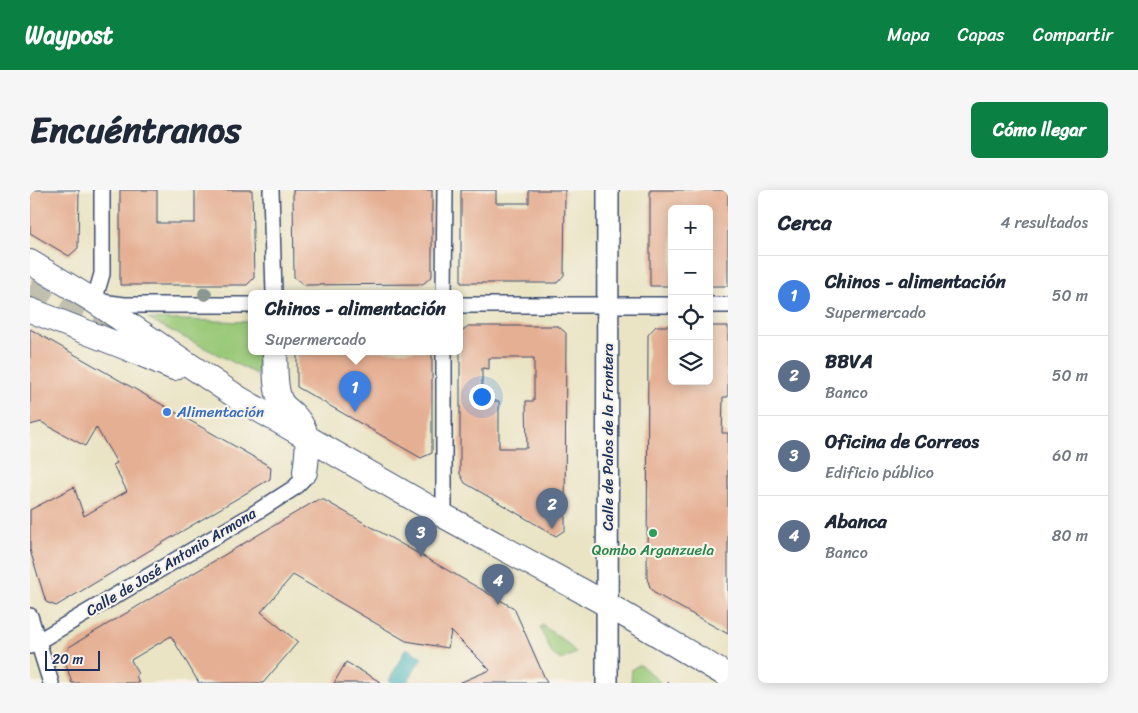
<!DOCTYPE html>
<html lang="es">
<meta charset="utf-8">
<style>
:root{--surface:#fff;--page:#f6f6f7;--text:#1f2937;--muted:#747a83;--line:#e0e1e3;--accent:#0b8043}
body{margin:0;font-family:Sriracha,sans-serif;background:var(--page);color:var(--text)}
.controls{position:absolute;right:15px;top:15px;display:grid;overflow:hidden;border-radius:8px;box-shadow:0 2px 12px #0003}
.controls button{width:45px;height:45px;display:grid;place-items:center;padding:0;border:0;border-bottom:1px solid var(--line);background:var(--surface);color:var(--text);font:25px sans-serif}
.scale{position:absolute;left:15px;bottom:12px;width:55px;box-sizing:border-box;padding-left:5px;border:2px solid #1b2f5e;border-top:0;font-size:14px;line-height:18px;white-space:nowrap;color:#1b2f5e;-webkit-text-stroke:4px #f7f3e8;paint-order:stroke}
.you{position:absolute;left:451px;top:206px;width:18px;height:18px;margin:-12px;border:4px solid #fff;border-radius:50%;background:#1a73e8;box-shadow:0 0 0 8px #1a73e833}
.badge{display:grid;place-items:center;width:32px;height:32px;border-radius:50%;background:var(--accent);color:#fff;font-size:16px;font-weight:700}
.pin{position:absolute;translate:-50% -41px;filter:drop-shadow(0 1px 2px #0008)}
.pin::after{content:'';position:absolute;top:26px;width:18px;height:15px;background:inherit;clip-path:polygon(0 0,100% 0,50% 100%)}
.popup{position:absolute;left:218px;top:100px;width:215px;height:65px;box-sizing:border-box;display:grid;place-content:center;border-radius:8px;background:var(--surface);filter:drop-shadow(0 1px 4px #0005);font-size:16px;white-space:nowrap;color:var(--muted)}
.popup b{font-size:19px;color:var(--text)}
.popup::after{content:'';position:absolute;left:50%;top:100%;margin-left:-10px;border:10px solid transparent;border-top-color:var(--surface)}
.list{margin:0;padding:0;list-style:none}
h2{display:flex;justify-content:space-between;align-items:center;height:65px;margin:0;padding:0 20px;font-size:21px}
h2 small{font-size:16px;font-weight:400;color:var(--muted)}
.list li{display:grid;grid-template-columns:32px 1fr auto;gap:15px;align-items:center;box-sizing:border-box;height:80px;padding:0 20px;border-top:1px solid var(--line)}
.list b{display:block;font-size:19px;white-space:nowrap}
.list p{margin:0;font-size:16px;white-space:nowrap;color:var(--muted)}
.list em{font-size:16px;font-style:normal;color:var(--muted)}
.icon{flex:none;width:28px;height:28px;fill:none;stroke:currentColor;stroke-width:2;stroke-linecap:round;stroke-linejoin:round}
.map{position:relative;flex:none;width:698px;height:493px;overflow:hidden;border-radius:8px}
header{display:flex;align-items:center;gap:30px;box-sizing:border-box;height:70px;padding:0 25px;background:var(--accent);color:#fff}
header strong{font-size:24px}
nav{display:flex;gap:28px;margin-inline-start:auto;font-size:18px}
.intro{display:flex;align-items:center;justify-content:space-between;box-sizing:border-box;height:120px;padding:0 30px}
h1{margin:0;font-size:35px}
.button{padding:12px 22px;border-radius:8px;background:var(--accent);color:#fff;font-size:18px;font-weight:700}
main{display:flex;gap:30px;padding:0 30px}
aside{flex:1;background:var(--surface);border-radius:8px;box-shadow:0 2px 12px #0003}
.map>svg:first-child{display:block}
.green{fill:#9ac978;stroke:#5a7c6b}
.water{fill:#43b3bc;stroke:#2f718d}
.building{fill:#e5af93;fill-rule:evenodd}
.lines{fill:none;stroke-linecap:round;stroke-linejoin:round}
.primary-tunnel{stroke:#c1c0b0;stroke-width:24;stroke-dasharray:24 12;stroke-linecap:butt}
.street-casing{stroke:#3a4a6d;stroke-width:18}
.secondary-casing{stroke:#3a4a6d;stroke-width:24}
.primary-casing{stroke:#3a4a6d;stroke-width:26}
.path{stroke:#3a4a6d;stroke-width:3;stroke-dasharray:1 4;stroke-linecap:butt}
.street{stroke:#fff;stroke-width:15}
.secondary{stroke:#fff;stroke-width:21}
.primary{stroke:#fff;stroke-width:24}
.tree{fill:#8a9690}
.shop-dot{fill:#3f7fe0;stroke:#f7f3e8;stroke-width:2}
.leisure-dot{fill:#2e9e5b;stroke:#f7f3e8;stroke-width:2}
.labels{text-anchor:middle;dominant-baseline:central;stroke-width:4.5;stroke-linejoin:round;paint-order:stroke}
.shop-label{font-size:15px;fill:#366cbe;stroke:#f7f3e8;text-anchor:start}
.street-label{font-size:15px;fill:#1b2f5e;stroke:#f7f3e8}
.leisure-label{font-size:15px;fill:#27864d;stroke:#f7f3e8}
</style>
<header>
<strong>Waypost</strong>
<nav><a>Mapa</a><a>Capas</a><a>Compartir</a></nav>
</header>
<div class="intro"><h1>Encuéntranos</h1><a class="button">Cómo llegar</a></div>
<main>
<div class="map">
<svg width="698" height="493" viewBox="0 0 698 493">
<rect width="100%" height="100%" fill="#f7f3e8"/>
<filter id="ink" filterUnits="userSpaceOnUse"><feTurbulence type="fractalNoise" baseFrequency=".02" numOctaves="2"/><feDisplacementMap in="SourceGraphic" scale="10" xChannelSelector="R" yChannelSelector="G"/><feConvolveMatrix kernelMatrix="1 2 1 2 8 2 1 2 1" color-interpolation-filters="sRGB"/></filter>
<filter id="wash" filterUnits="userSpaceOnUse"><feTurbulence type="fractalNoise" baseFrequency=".0096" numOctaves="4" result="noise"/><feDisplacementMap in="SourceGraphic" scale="20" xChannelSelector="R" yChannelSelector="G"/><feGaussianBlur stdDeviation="1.12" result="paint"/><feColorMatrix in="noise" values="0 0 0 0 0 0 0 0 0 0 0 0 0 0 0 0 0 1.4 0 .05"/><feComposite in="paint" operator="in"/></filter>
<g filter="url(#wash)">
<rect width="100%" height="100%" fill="#eae4c5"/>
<!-- green -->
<path class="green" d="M118 129 221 132V161H227L228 185Z
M512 435 537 453 546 463 531 470 522 464 510 437Z
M609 475 612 476 631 493H601L602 479Z"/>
<!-- water -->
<path class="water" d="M376 458 392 467 377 493H363L359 491Z"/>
<g id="blocks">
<!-- building -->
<path class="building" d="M0 0H49L48 58 39 66 0 43Z
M90 0H127V33H165V0H222L224 88 217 95H90Z
M263 0H402V86L393 94 274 95 264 87Z
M431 0H466V13H499V0H535L534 85 527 93H431Z
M620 0H698V96H679V19H642V96H620Z
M438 136H528L536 143 535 340 526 346 435 293 430 284V143ZM459 168H504V211H496L497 258H469V211H452V178L459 179Z
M626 136H642V191H679V136H698V207H693L692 243H698V444L626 404 620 397 617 388 618 145Z
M0 139 241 277 240 289 26 416 16 412 0 360V320L44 297 54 326 97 301 83 275 87 273 66 237 55 256 11 232 0 235Z
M267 161H402V263L391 268 267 197Z
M287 310H294L484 418 517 493H429L460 480 421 441 418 458 376 451 263 385 231 422 268 452 233 493H169L141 446 101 470 108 484 106 485 109 493H42L34 468 39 457Z
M316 472 352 493H304Z"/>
</g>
</g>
<g filter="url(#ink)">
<use href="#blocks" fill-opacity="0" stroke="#3a4a6d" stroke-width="1"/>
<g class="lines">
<!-- primary-tunnel -->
<path class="primary-tunnel" d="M0 96 88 146"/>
<!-- street casing -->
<g class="street-casing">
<path id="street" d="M72 0V84L64 111 94 115H221
M241 0 244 103
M414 103 415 0
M429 115H642
M679 115H698
M414 326V161
M0 426 21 493
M0 456 217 328 264 298 273 289 275 282"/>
</g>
<!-- secondary casing -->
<g class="secondary-casing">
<path id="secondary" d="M577 493 578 0"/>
</g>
<!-- primary casing -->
<g class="primary-casing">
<path id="primary" d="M0 72 64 111 210 209 414 326 578 415 698 486
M0 120 97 158 144 178
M245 161C246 177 244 195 250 210 254 218 261 221 266 227 281 244 278 260 275 282"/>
</g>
<!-- path -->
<path class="path" d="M638 493 639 492"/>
<!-- street -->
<use href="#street" class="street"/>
<!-- secondary -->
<use href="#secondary" class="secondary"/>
<!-- primary -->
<use href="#primary" class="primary"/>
</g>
<!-- trees -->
<circle class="tree" cx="175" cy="104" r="7"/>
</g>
<!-- markers -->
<circle class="shop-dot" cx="137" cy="222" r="5"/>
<circle class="leisure-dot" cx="623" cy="343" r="5"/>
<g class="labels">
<!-- shop labels -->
<g class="shop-label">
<text x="147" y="222">Alimentación</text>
</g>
<!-- street labels -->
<g class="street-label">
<text transform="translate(578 247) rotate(-90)">Calle de Palos de la Frontera</text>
<text transform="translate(141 372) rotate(-31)">Calle de José Antonio Armona</text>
</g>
<!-- leisure labels -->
<g class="leisure-label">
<text x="623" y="360">Qombo Arganzuela</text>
</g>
</g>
</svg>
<div class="controls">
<button>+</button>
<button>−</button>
<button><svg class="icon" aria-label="locate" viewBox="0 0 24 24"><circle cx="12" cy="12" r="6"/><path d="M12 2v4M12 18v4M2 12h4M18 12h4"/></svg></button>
<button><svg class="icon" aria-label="layers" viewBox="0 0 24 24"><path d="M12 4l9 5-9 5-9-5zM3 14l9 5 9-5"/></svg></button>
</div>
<div class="scale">20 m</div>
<div class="you"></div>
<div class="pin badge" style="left:325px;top:222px;background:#3f7fe0">1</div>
<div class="popup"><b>Chinos - alimentación</b>Supermercado</div>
<div class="pin badge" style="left:522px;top:339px;background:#5c6f8a">2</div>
<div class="pin badge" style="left:391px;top:367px;background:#5c6f8a">3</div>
<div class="pin badge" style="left:468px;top:415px;background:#5c6f8a">4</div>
</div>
<aside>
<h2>Cerca<small>4 resultados</small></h2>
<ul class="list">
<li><span class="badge" style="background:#3f7fe0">1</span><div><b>Chinos - alimentación</b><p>Supermercado</p></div><em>50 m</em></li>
<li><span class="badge" style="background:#5c6f8a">2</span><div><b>BBVA</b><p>Banco</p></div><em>50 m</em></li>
<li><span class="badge" style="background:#5c6f8a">3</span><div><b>Oficina de Correos</b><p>Edificio público</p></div><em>60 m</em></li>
<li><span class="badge" style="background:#5c6f8a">4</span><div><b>Abanca</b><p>Banco</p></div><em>80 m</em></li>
</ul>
</aside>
</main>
